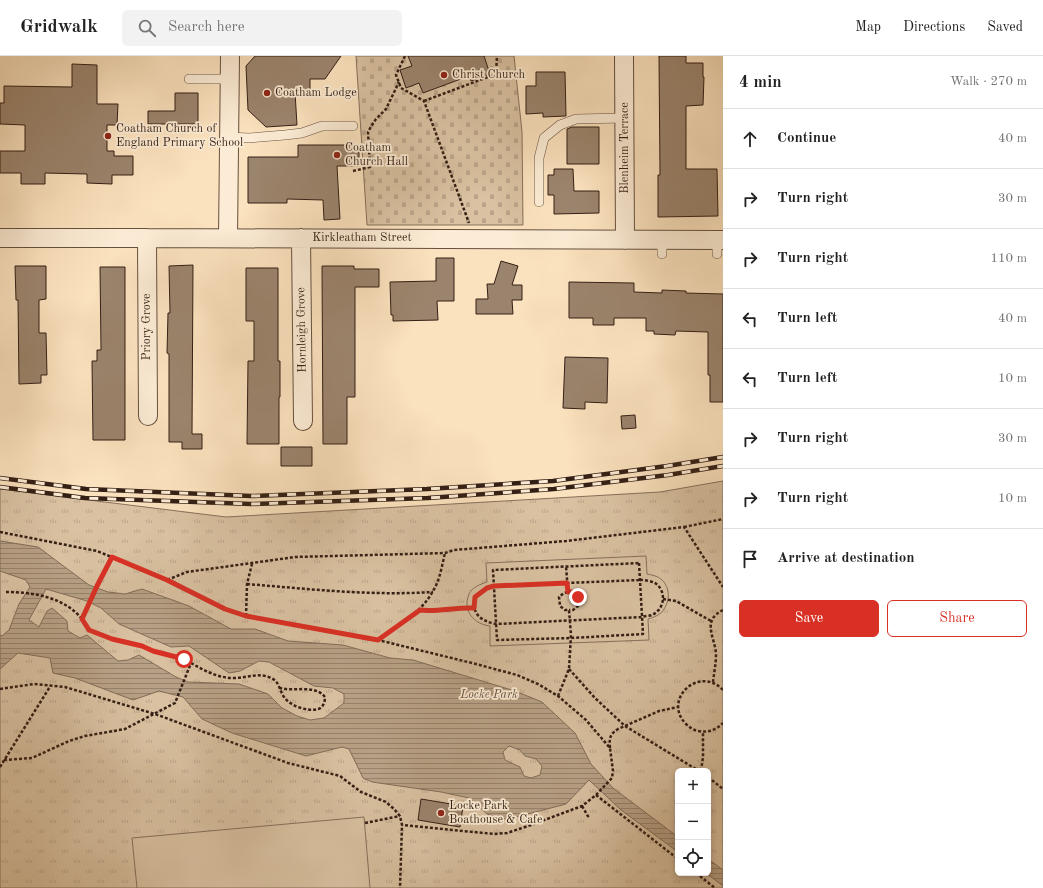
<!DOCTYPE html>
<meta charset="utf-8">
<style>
:root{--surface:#fff;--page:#f2f2f2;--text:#222;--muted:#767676;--line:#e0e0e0;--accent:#d93025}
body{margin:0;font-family:"Old Standard TT",serif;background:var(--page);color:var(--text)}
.controls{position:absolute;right:12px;bottom:12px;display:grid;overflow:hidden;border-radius:6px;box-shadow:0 2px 6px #0003}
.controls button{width:36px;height:36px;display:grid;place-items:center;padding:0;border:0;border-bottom:1px solid var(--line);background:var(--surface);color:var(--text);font:20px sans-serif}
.stop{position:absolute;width:12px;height:12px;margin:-9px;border:3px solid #d93025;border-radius:50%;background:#fff}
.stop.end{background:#d93025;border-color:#fff;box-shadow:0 1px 4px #0008}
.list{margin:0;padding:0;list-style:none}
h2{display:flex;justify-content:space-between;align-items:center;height:52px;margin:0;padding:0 16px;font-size:17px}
h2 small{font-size:13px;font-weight:400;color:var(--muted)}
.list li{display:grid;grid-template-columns:26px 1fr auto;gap:12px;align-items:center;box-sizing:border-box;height:60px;padding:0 16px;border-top:1px solid var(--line)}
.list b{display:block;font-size:15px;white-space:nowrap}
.list em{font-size:13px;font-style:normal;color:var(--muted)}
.actions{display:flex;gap:8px;padding:12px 16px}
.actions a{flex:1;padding:9px 0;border:1px solid var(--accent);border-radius:6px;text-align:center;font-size:14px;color:var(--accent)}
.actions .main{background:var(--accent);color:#fff}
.icon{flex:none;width:22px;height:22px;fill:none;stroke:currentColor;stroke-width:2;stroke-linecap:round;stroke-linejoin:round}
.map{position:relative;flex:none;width:723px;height:832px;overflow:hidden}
header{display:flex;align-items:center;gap:24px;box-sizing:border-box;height:56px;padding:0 20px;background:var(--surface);border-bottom:1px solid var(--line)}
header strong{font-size:19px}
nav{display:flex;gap:22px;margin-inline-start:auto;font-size:14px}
.search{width:280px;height:36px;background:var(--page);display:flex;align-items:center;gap:10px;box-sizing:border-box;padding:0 14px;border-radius:6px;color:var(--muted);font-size:15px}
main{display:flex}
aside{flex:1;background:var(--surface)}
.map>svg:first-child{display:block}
.cemetery{fill:url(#cemetery-stones);stroke:#86705b}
.park{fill:url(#park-tufts);stroke:#86705b;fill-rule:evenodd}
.garden{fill:#d9c1a1;stroke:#86705b}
.water{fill:url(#water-rules);stroke:#836c58;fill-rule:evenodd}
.building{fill:#9b846d;stroke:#341f15}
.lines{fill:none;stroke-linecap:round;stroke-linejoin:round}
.lane-casing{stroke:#66503f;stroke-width:10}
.street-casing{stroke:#66503f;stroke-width:20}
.path{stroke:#341f15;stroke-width:2.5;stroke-dasharray:3 2;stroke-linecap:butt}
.lane{stroke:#fcecd5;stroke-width:9}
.street{stroke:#fcecd5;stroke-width:18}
.rail-casing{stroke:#341f15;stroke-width:4.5}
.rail{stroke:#fcecd5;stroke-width:3;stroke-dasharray:9;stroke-linecap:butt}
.route{stroke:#d93025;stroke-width:5}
.poi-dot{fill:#8f2418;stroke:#fcecd5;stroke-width:1.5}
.labels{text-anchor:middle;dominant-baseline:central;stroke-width:3.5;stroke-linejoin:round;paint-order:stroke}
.poi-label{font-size:12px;fill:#341f15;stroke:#fcecd5;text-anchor:start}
.street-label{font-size:12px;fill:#341f15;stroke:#fcecd5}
.park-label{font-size:12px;font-style:italic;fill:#66503f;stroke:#fcecd5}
</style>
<header>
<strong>Gridwalk</strong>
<div class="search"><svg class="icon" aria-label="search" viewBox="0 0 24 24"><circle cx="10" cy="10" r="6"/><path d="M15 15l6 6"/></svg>Search here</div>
<nav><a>Map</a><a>Directions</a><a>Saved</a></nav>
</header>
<main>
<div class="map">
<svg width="723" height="832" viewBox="0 0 723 832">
<defs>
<pattern id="cemetery-stones" width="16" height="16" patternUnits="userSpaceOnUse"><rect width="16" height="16" fill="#d9c1a1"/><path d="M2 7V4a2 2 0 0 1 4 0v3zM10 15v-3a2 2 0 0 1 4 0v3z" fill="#bba58a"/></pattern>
<pattern id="park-tufts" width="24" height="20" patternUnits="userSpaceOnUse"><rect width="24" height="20" fill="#d9c1a1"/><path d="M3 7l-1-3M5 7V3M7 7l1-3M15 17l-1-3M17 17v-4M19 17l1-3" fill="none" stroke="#bba58a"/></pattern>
<pattern id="water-rules" width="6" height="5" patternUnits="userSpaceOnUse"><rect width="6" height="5" fill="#b7a085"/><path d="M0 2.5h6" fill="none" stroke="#96826c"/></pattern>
</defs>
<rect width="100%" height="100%" fill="#fbe2be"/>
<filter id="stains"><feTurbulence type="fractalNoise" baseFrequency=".005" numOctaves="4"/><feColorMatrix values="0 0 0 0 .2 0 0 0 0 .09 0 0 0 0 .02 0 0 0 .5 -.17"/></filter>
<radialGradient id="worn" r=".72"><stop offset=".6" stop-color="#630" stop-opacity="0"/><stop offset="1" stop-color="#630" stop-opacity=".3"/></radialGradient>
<!-- cemetery -->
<path class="cemetery" d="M356 0H514L522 76 523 169H367Z"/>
<!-- park -->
<path class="park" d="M723 425V832H0V433L226 461 660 436ZM678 715H708V817H678Z"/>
<!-- garden -->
<path class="garden" d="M646 500 647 518C652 519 658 520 662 524 670 531 670 545 664 553 661 559 654 561 648 563L649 584 490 590V570C474 568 462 555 469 538 472 531 481 528 487 526L486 507Z
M364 761 370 832H137L132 782Z"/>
<!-- water -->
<path class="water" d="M0 485 38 491 89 529 108 536 125 538 142 533 189 550 231 573H255L288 585 343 589 390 602 413 604 515 635 542 646 575 677 591 708 613 732 678 781V796L621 754 589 724 566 748 505 764 487 758 469 742 441 736 372 726 363 722 349 693 342 691 306 700 232 677 202 663 183 641 159 635 133 644 75 622 53 617 50 602 18 597 0 613V579L2 580 9 574 19 548 30 531 26 524 0 515ZM46 533 87 545 101 552 119 568 171 591 189 590 229 617 240 615 259 605 269 606 314 630 333 632 344 638V647L324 662 310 664 297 660 282 652 268 638 239 628 188 626 176 621 139 599 128 604 118 605 87 579 80 582 68 575 67 565 52 552 47 555 39 571 29 564ZM509 690 520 694 525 700 536 703 542 710 540 719 531 722 524 720 520 711 505 704 503 696Z
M708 803 723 814V830L706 817H708Z"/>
<!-- building -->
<path class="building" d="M255 0H341L325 23H310V35L295 36 297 69 266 71 248 54 246 10Z
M408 0H484L490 18 471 25 469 20 423 37 419 27 406 32 400 14 412 10Z
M659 0H686V7H703V21H704L703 49 686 50V113H717L718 160 658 161V119H660Z
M72 8 97 9V48H118L117 69H107V95H114V100H133V119H112V128L87 127V118L45 117V128H21V117H0V95H25V69L0 68V47H4V30L72 31Z
M536 16H565L566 60 543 61V57L526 58V30H536Z
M175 37H198V68H148V55H175Z
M572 71H599V108H567V73Z
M298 89H359V110H337L340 163 324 164 323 144 287 143V147H248V101H298Z
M554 113H573L574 135H599V157L554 158V139H548V119H554Z
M436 202H454V245H437L438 264 393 265V259H391L390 226 436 225Z
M501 205 518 210 512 229H522V244H512L513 258H476V243H488L487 228H494Z
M193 209 192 378H202V393H182V386H169V298L167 297 168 257H170L169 210Z
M15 210H46V243L39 244V277H46L47 319H41V327L19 328 18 244H16Z
M322 210H354V213H379V231H355V341H347V388H323Z
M100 211H125V384H93L92 305H97V294H101Z
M246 212H278V305H280V341H279V388H247L248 305H254V265H246Z
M569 226 634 227V236L662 237V234L686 235V237L723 238V346H710V319H708V276L676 275 675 279 654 278V275H646V262H614V269H593V262H569Z
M565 301 608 302 607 347 585 346V353L563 352Z
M635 359 636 372 622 373 621 360Z
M281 391H312V410H281Z
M421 743 463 750 460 771 418 764Z"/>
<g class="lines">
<!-- lane casing -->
<g class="lane-casing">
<path id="lane" d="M189 23H229
M228 81 249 82 285 79 302 77 322 70H353
M539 146V102L544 82 560 69 576 63 625 62
M717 184V198
M662 198V184"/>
</g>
<!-- street casing -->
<g class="street-casing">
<path id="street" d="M624 0 625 184
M0 182H147L723 184
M147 182 148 360
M228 182 230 0
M301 182 303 365"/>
</g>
<!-- path -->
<path class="path" d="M405 0 396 19 401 32 424 45 469 167
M424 45 496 18 497 0
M353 115 370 111 368 76 372 69 376 63 386 53 399 26
M684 471 723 463
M0 476 97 495 167 524 187 516 295 501 445 497 454 494 566 485 684 471 723 531
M639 507 643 578 571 582 497 584 493 514Z
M167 524 225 553 246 560 378 584 476 608 517 619 538 628 558 640 586 664 610 692 613 715 612 722 596 739 582 750 531 769 507 777 494 778 402 769
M640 524C645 524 651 525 655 527 667 535 665 553 652 559 649 560 645 560 642 561L496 568C481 565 471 558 475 541L487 532 494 530Z
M247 528C309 533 371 540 433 536
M6 536C33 536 64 541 82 563
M568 536H572L578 541V550L573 554H569
M663 543 676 545 711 565
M421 554C439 556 456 551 474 552
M246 560 247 528 252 508
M378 584C398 570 421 557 433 535 440 524 442 509 445 497
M191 607C205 615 218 622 234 622 247 622 258 616 271 622 280 626 279 634 284 641 290 650 308 656 318 653 323 652 325 646 325 641 315 628 294 636 280 632
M569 613 595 642 625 670 699 715
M713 626C714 617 716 608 716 598 715 581 701 565 723 554
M0 633 34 628 65 631 155 658 288 707 340 720 361 736 386 746 394 753 400 760 402 769 400 832
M723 634C699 609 663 643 685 667 689 671 693 674 698 675 708 677 716 674 723 667
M558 640 569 613 571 579 569 554H565L560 550 559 541 564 537 568 536 566 510
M610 692C609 682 610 678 618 673L659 655 678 651
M4 704 32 702 69 685 85 680 125 673 175 647 191 607 184 603 153 595 142 590 112 583 89 574 82 563 97 530 111 501
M0 711 51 629
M701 715 703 701V676
M708 721 723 733
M596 739 678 803
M582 750 589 762
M365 767 400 760
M696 817 715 832"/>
<!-- lane -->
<use href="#lane" class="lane"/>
<!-- street -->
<use href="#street" class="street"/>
<!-- rail casing -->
<g class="rail-casing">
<path id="rail" d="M0 422 86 433 251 440 427 433 553 425 667 410 723 401
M0 431 85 442 251 448 428 442 554 433 668 419 723 410"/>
</g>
<!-- rail -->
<use href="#rail" class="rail"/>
</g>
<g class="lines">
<!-- route -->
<path class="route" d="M184 603 153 595 142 590 112 583 89 574 82 563 97 530 112 501 167 524 225 553 246 560 378 584 420 554C438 556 456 551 474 552L475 541 487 532 494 530 567 527 568 536H572L578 541"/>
</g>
<!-- markers -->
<g class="poi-dot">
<circle cx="444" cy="19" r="4"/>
<circle cx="267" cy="37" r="4"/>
<circle cx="108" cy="80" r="4"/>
<circle cx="337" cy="99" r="4"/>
<circle cx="441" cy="757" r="4"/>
</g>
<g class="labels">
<!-- poi labels -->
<g class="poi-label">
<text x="452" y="19">Christ Church</text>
<text x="275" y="37">Coatham Lodge</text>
<text x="116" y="73">Coatham Church of<tspan x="116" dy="14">England Primary School</tspan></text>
<text x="345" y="92">Coatham<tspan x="345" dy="14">Church Hall</tspan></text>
<text x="449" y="750">Locke Park<tspan x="449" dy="14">Boathouse &amp; Cafe</tspan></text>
</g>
<!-- street labels -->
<g class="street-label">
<text transform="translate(625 92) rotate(-90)">Blenheim Terrace</text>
<text x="362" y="182">Kirkleatham Street</text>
<text transform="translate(147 271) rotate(-90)">Priory Grove</text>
<text transform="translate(302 274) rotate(-91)">Hornleigh Grove</text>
</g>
<!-- park labels -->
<g class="park-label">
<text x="489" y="639">Locke Park</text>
</g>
</g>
<rect width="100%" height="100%" filter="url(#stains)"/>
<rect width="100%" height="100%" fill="url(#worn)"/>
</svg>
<div class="controls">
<button>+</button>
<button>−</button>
<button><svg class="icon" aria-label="locate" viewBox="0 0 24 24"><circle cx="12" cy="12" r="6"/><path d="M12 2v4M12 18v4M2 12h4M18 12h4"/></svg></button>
</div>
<div class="stop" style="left:184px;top:603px"></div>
<div class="stop end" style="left:578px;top:541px"></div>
</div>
<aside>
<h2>4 min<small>Walk · 270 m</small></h2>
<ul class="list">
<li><svg class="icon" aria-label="ahead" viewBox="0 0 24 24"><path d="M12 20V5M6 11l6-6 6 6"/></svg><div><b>Continue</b></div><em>40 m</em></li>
<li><svg class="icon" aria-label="right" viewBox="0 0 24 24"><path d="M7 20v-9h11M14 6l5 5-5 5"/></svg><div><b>Turn right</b></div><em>30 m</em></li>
<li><svg class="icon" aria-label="right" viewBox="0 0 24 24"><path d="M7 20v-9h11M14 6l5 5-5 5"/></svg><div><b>Turn right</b></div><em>110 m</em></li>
<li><svg class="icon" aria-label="left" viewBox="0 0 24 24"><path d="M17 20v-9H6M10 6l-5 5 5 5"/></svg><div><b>Turn left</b></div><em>40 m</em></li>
<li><svg class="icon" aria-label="left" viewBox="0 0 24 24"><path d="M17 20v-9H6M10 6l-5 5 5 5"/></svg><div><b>Turn left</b></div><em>10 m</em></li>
<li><svg class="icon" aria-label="right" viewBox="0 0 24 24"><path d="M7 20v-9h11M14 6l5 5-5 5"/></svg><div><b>Turn right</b></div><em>30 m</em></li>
<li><svg class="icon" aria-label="right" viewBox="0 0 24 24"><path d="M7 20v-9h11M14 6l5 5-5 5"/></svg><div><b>Turn right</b></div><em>10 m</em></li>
<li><svg class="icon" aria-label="arrive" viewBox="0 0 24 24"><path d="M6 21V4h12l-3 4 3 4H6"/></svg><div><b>Arrive at destination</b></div></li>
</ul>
<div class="actions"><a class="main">Save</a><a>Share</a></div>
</aside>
</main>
